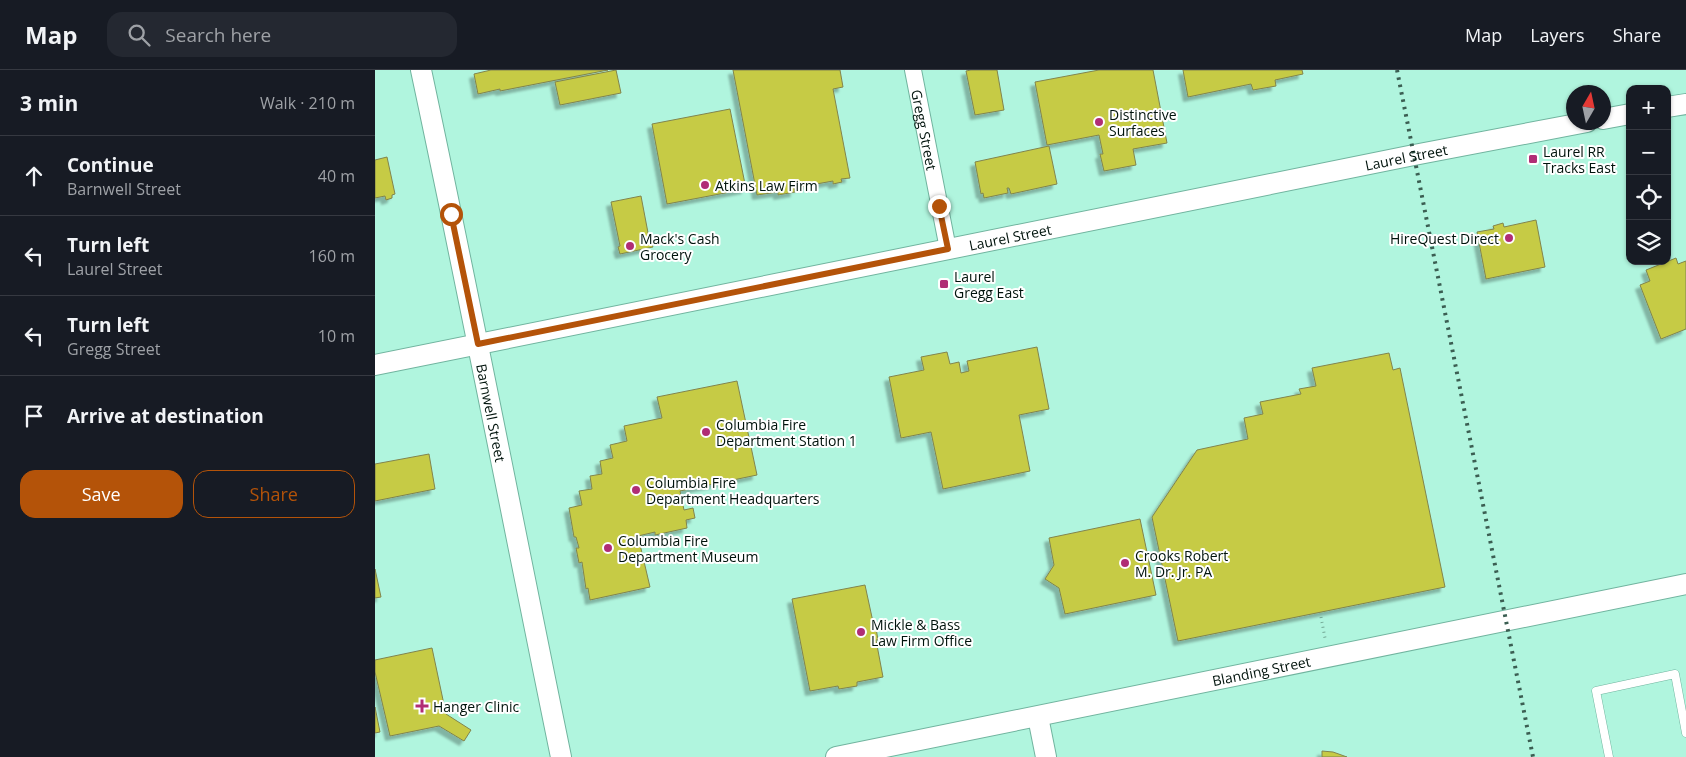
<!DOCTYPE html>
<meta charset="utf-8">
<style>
:root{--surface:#171b24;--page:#242831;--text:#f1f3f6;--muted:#9ea1a6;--line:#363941;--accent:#b45309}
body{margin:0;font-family:"Open Sans",sans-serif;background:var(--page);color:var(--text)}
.controls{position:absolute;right:15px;top:15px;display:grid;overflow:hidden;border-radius:10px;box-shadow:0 1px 4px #0004}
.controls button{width:45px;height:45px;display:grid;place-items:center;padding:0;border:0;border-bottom:1px solid var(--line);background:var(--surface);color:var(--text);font:25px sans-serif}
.compass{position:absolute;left:1191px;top:15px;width:45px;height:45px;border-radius:50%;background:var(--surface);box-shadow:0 1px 4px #0004;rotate:9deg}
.stop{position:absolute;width:15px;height:15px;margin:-11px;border:4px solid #b45309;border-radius:50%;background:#fff}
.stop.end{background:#b45309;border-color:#fff;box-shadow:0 1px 5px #0008}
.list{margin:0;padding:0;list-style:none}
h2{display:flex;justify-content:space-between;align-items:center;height:65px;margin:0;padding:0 20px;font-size:21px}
h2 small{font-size:16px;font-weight:400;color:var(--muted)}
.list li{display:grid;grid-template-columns:32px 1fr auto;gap:15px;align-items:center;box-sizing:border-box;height:80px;padding:0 20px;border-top:1px solid var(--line)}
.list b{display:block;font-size:19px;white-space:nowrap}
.list p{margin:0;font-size:16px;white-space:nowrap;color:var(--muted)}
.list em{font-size:16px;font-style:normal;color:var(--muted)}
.actions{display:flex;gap:10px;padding:15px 20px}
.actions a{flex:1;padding:11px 0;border:1px solid var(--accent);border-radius:15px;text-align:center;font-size:18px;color:var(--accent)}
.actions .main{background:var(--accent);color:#fff}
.icon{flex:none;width:28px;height:28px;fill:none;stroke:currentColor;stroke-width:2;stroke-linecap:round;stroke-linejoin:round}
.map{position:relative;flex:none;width:1311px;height:687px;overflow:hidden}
header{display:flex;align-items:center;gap:30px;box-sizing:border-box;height:70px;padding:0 25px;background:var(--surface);border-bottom:1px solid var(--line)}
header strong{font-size:24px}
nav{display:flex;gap:28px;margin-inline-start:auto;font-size:18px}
.search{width:350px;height:45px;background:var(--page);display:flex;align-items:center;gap:12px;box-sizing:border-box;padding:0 18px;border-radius:15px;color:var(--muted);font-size:19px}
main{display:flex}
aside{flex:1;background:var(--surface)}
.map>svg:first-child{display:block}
.building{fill:#c6cb44;stroke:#81844e;filter:url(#shadow)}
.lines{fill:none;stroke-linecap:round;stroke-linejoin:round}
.service-casing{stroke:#71b49f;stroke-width:9}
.minor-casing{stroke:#71b49f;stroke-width:18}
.tertiary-casing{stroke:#71b49f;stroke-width:22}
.path{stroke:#74a896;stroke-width:3;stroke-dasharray:1 4;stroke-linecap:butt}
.service{stroke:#fff;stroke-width:8}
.minor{stroke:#fff;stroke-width:16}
.tertiary{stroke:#fff;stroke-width:20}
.rail{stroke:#3b5e52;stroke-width:4;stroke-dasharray:2.5 5;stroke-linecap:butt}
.route{stroke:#b45309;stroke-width:6}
.poi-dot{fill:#b02d75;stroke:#fff;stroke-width:2}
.labels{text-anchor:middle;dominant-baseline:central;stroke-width:4;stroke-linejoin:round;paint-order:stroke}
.poi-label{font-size:14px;fill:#00130c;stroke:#fff;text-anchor:start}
.street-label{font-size:14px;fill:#00130c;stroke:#fff}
</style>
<header>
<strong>Map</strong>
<div class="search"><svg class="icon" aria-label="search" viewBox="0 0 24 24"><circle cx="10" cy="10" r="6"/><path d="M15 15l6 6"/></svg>Search here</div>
<nav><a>Map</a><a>Layers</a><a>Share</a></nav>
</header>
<main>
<aside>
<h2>3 min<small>Walk · 210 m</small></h2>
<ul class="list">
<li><svg class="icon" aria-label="ahead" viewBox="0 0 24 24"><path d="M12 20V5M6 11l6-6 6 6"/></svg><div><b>Continue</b><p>Barnwell Street</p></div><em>40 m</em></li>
<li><svg class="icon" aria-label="left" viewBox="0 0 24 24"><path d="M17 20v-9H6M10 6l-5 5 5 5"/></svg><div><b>Turn left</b><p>Laurel Street</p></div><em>160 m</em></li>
<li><svg class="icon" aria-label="left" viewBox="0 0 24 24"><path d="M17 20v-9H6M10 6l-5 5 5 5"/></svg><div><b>Turn left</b><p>Gregg Street</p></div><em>10 m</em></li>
<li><svg class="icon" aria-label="arrive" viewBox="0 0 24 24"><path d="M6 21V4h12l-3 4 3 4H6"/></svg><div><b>Arrive at destination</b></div></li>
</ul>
<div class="actions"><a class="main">Save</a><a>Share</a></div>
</aside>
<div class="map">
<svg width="1311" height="687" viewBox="0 0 1311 687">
<defs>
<filter id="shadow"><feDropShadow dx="-4.5" dy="4.5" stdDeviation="1" flood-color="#0004"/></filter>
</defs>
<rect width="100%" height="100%" fill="#b0f5de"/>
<!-- building -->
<path class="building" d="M116 0H233L125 21V19L103 24 99 4Z
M241 0 246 23 185 35 180 12Z
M358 0H465L468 17 458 19 475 108 466 109 467 112 458 114V111L419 118 420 122 403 125V122L382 125Z
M596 0H622L629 40 600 45 591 1Z
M724 0H778L792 73 758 79 761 95 729 101 725 84H728L724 65 672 75 660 12Z
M808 0H927L928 4 900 10 901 16 878 20 876 14 813 27Z
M355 39 371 119 292 134 277 54Z
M674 76 682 114 636 124 634 118H632L633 123 609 128 608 123 606 124 600 92Z
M12 87 20 124 17 125V128L11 130 10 126 0 128V90Z
M266 126 274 168 278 177 245 184 243 177 245 176 236 132Z
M1161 150 1170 197 1111 209 1102 162 1119 159 1118 156 1128 153 1129 157Z
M1301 188 1303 194 1311 191V259L1286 269 1265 215 1275 211 1271 200Z
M662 277 674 339 644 345 655 401 568 419 556 362 526 368 514 307 549 300 546 287 572 282 575 294 584 292 586 303 594 301 592 291Z
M1014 283 1018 300 1025 298 1070 517 803 571 777 447 822 380 873 369 869 348 888 344 885 332 926 324 924 319 941 316 937 298Z
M362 311 382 405 305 421 309 440 318 438 320 448 311 450 312 458 280 465V462L263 466 275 517 215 530 213 518 211 519 207 492 204 493 201 478H204L201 467H199L194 438 207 435 204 421 217 419 215 406 227 404 225 391 238 388 235 375 252 371 249 356 287 348 282 327Z
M54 384 60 419 0 431V394Z
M765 449 781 525 690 544 684 518 670 509 679 495 674 468Z
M0 499 6 527 0 528Z
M490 515 498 552H500L503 570H501L508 607 482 612V616L464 619 463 616 435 621 417 529Z
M57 578 71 644 96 660 89 671 64 656 15 666 0 602V590Z
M0 637 5 662 0 663Z
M947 681 958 682 972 687H947Z"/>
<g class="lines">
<!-- service casing -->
<g class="service-casing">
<path id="service" d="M1234 687 1221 621 1300 604 1311 663"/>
</g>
<!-- minor casing -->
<g class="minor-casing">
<g id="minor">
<path id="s1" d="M538 0 573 179"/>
</g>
</g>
<!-- tertiary casing -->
<g class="tertiary-casing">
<g id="tertiary">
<path id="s2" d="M46 0C95 229 139 458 186 687"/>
<path d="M1292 37 1311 34"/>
<path d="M1228 49 1255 44"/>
<path id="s3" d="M0 295 1039 85 1212 52"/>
<path d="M663 647 671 687"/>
<path id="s4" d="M461 687C744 631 1027 570 1311 514"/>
</g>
</g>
<!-- path -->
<path class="path" d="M946 547 950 568"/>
<!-- service -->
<use href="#service" class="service"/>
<!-- minor -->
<use href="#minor" class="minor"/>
<!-- tertiary -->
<use href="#tertiary" class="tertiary"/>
<!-- rail -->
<path class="rail" d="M1022 0 1158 687"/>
</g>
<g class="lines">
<!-- route -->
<path class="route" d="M76 144 103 274 573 179 564 136"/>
</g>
<!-- markers -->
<g class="poi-dot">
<circle cx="724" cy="52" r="5"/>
<rect x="1153" y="84" width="10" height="10" rx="2.5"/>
<circle cx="330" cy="115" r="5"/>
<circle cx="1134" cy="168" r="5"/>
<circle cx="255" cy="176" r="5"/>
<rect x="564" y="209" width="10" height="10" rx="2.5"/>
<circle cx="331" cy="362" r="5"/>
<circle cx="261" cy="420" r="5"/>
<circle cx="233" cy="478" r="5"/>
<circle cx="750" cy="493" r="5"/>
<circle cx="486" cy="562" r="5"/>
<path d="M44.5 628.5h5v5h5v5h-5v5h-5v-5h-5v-5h5z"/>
</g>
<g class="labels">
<!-- poi labels -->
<g class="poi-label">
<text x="734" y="44">Distinctive<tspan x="734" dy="16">Surfaces</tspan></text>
<text x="1168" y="81">Laurel RR<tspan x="1168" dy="16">Tracks East</tspan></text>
<text x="340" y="115">Atkins Law Firm</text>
<text x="265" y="168">Mack's Cash<tspan x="265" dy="16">Grocery</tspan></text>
<text x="1124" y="168" text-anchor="end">HireQuest Direct</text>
<text x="579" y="206">Laurel<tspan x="579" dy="16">Gregg East</tspan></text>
<text x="341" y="354">Columbia Fire<tspan x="341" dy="16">Department Station 1</tspan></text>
<text x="271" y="412">Columbia Fire<tspan x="271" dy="16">Department Headquarters</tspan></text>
<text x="243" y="470">Columbia Fire<tspan x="243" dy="16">Department Museum</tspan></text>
<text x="760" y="485">Crooks Robert<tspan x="760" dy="16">M. Dr. Jr. PA</tspan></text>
<text x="496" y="554">Mickle &amp; Bass<tspan x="496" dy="16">Law Firm Office</tspan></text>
<text x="58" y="636">Hanger Clinic</text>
</g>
<!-- street labels -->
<g class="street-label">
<text stroke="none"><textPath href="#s1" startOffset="61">Gregg Street</textPath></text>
<text stroke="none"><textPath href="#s3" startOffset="1052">Laurel Street</textPath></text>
<text stroke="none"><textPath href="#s3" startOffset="648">Laurel Street</textPath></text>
<text stroke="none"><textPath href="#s2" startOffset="350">Barnwell Street</textPath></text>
<text stroke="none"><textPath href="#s4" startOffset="434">Blanding Street</textPath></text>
</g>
</g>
</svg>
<div class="controls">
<button>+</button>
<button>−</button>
<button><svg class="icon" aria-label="locate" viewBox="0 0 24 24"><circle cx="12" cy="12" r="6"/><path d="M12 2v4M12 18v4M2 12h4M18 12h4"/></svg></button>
<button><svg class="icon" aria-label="layers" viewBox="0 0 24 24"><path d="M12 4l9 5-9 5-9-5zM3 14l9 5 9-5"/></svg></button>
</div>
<svg class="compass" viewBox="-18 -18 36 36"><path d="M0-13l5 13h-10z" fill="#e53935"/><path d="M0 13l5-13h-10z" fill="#9ea1a6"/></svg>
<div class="stop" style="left:76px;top:144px"></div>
<div class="stop end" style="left:564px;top:136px"></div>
</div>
</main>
